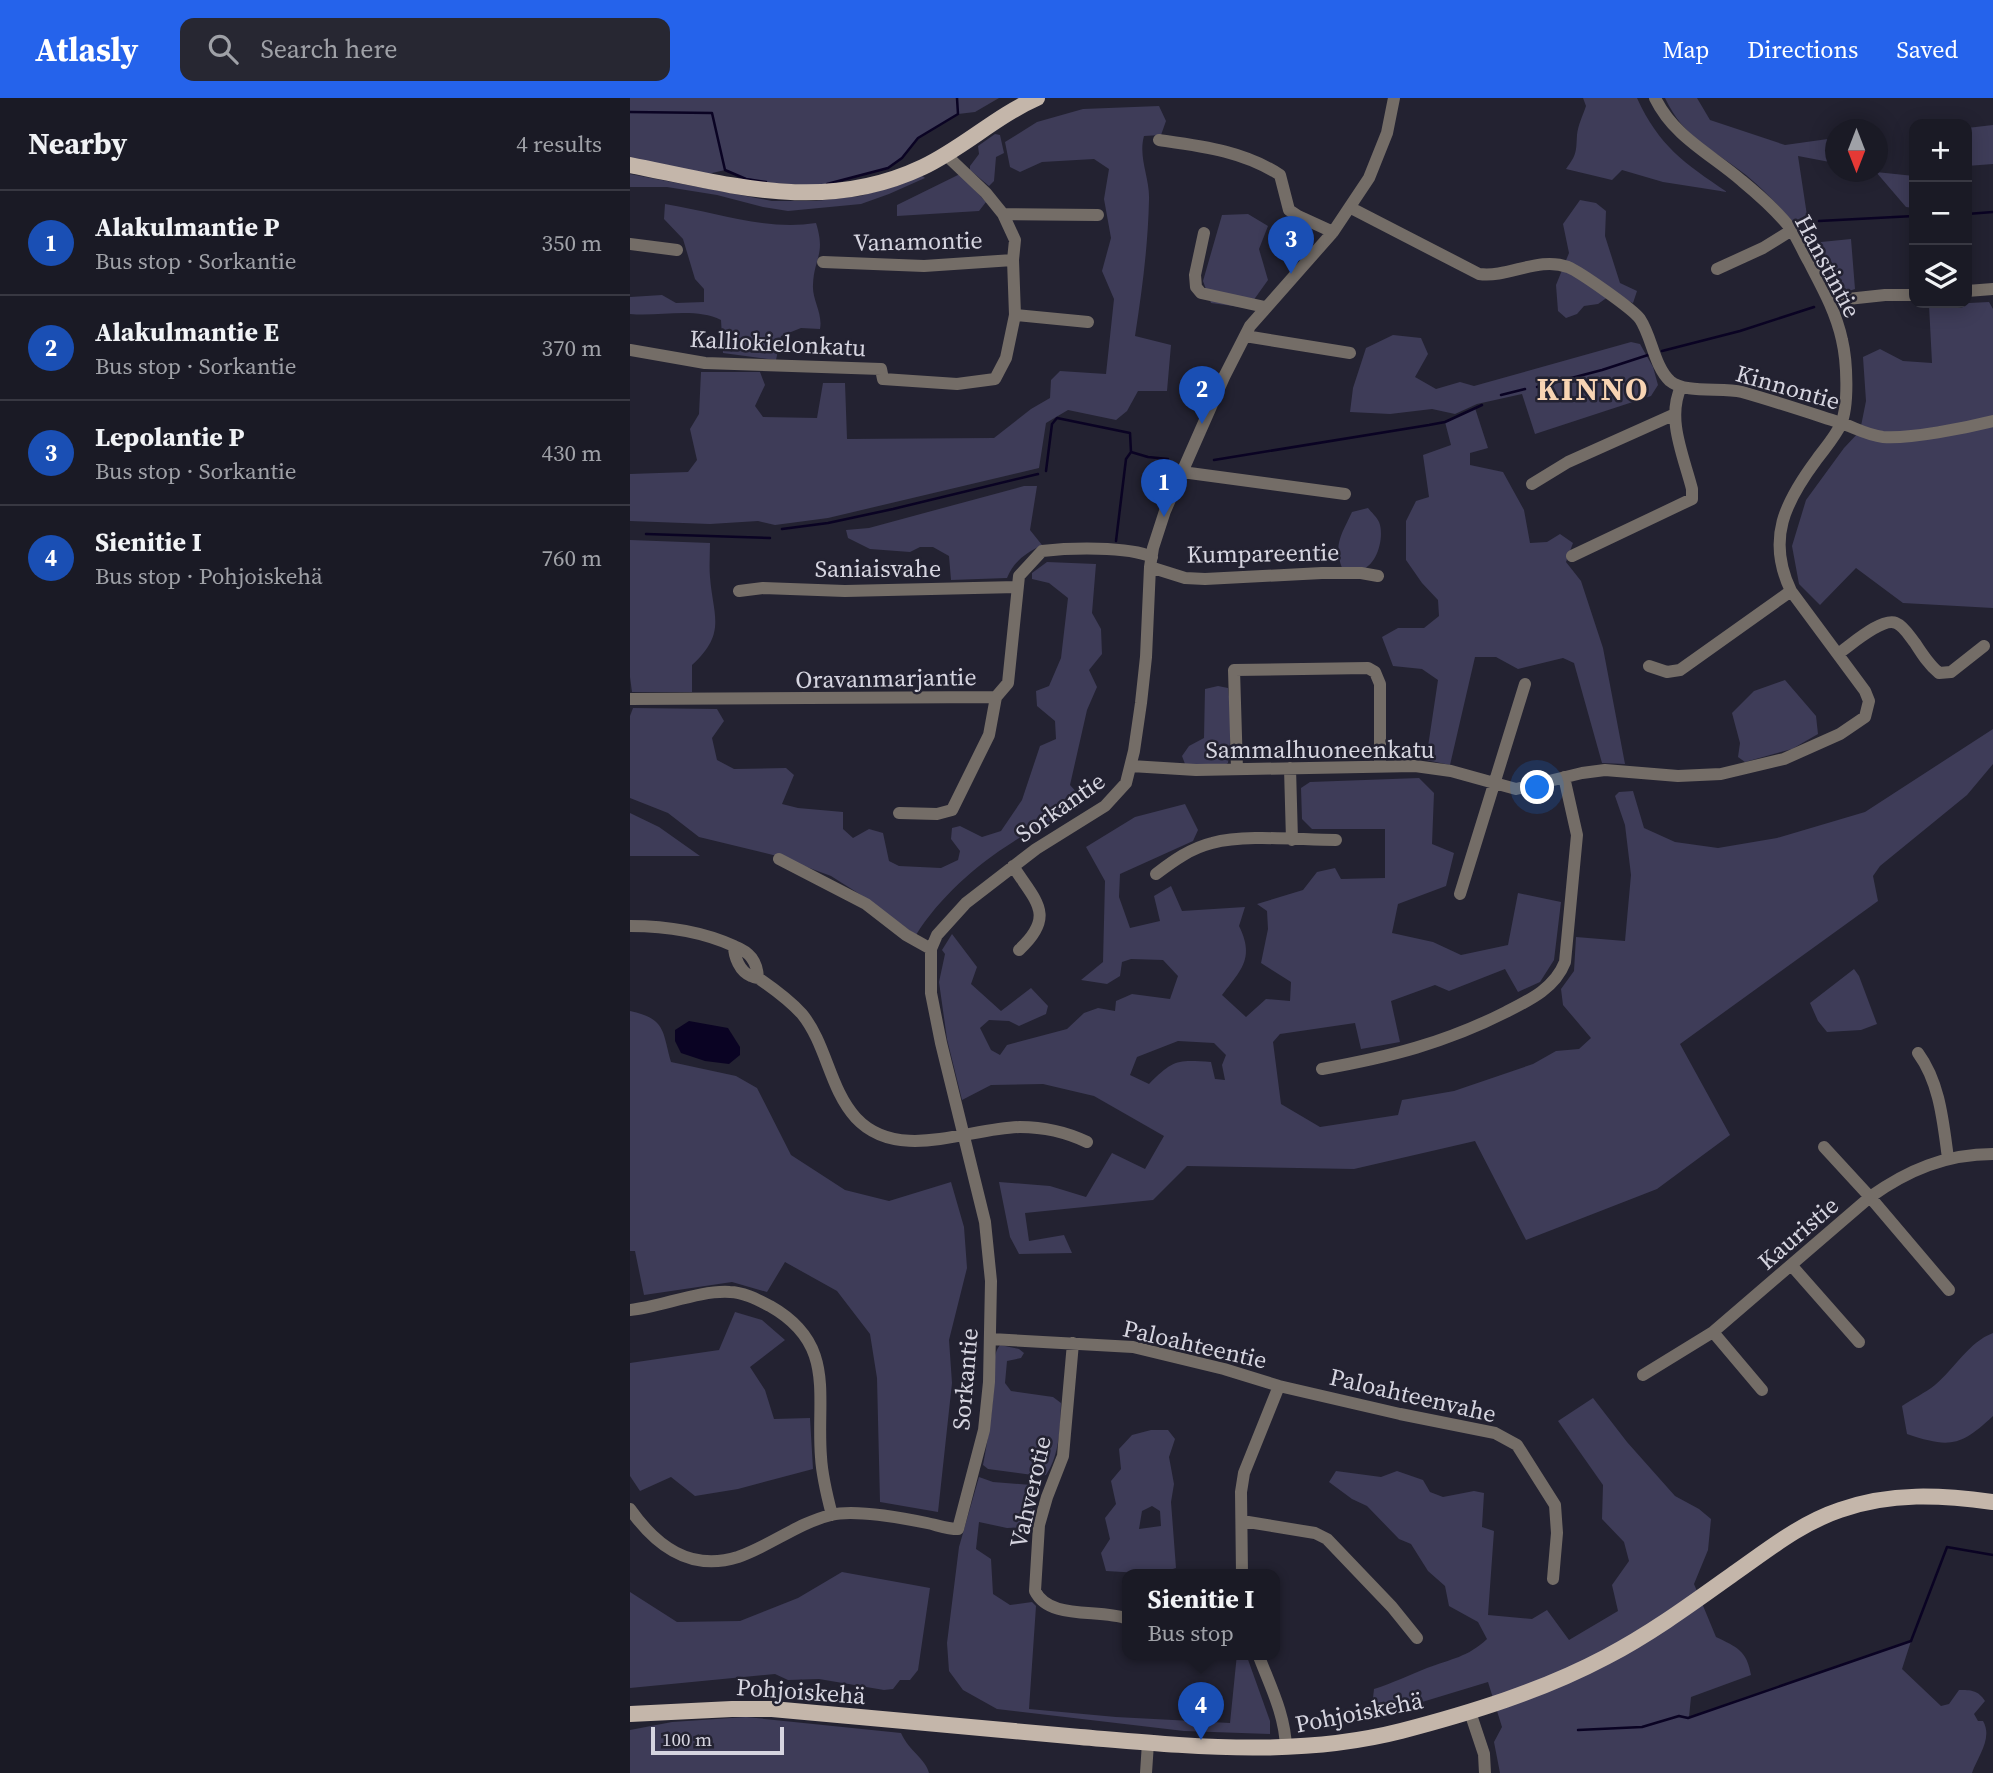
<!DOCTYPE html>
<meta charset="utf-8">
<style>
:root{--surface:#1a1a25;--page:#272732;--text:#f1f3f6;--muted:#9fa1a7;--line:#383842;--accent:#2563eb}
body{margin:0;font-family:"Source Serif 4",serif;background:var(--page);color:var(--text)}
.controls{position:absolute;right:21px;top:21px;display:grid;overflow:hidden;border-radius:14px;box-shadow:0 4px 18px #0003}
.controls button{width:63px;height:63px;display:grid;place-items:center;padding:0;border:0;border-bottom:2px solid var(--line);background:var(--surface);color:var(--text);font:35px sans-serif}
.compass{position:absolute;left:1195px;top:21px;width:63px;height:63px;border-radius:50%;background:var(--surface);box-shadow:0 4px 18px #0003;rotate:180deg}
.scale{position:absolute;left:21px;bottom:18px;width:133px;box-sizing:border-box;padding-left:7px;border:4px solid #d6d5e0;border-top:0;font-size:19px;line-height:24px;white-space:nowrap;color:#d6d5e0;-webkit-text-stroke:5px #232231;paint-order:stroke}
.you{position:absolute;left:908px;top:690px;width:24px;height:24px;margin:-18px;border:5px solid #fff;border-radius:50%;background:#1a73e8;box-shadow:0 0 0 10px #1a73e833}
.badge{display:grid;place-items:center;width:46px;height:46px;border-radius:50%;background:var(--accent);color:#fff;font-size:23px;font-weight:700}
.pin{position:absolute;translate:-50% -58px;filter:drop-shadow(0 2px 4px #0008)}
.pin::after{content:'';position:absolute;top:37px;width:24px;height:21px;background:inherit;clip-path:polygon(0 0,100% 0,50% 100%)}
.popup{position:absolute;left:492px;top:1471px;width:158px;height:91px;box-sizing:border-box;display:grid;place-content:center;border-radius:14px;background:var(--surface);filter:drop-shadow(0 2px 5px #0005);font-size:23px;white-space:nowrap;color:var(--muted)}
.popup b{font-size:26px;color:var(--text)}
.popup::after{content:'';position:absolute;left:50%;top:100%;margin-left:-14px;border:14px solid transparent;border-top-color:var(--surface)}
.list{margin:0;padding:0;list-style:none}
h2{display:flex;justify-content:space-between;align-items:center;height:91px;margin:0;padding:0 28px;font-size:30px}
h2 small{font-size:23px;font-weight:400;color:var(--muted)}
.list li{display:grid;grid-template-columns:46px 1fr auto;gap:21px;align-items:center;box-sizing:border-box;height:105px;padding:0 28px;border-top:2px solid var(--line)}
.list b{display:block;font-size:26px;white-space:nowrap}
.list p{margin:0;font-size:23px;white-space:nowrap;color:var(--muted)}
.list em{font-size:23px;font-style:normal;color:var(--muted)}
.icon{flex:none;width:38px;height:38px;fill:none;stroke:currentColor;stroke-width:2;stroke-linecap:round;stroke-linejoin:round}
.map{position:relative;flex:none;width:1363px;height:1675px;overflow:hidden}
header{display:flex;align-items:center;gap:42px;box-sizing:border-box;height:98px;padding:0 35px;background:var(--accent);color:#fff}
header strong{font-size:33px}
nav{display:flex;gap:38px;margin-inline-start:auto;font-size:24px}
.search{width:490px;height:63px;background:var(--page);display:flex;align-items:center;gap:18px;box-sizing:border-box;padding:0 24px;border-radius:14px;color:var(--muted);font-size:26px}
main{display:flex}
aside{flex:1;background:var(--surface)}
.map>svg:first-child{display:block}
.green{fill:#3e3c58;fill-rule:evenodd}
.water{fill:#0a0323}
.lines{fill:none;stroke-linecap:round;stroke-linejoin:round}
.stream{stroke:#0a0323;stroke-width:2.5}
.minor{stroke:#746d67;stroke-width:12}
.major{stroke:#c4b6aa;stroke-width:16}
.labels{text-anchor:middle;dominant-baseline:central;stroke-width:5;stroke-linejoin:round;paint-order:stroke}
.street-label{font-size:24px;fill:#d6d5e0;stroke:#232231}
.district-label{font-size:32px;font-weight:bold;letter-spacing:2px;fill:#f8d4b3;stroke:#232231}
</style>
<header>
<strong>Atlasly</strong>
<div class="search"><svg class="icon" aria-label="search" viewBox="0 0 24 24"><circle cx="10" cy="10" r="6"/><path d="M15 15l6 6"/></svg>Search here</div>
<nav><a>Map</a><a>Directions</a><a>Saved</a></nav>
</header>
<main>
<aside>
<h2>Nearby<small>4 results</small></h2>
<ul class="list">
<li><span class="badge" style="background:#1a4fb4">1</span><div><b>Alakulmantie P</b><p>Bus stop · Sorkantie</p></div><em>350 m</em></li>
<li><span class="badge" style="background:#1a4fb4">2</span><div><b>Alakulmantie E</b><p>Bus stop · Sorkantie</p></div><em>370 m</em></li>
<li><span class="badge" style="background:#1a4fb4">3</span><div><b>Lepolantie P</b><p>Bus stop · Sorkantie</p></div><em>430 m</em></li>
<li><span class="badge" style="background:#1a4fb4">4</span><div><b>Sienitie I</b><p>Bus stop · Pohjoiskehä</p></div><em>760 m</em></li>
</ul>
</aside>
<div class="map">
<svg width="1363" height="1675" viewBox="0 0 1363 1675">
<rect width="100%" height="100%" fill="#232231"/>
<!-- green -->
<path class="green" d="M0 0H369L345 14 328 16 288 40 272 60 258 70 191 88 143 85 116 81 95 72 78 76 0 61Z
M953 0H1007C1029 48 1054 65 1097 94L1033 84 992 72 982 82 936 71C947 56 946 54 947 37 948 27 953 17 956 8Z
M1035 0H1067L1080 22 1155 47 1205 40V65L1168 58 1178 124 1162 123C1148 107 1133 91 1116 77 1082 50 1055 42 1035 0Z
M529 8 536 23 531 37 514 38C508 60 520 80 519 102 518 148 512 193 505 238L541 247 537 293H508L497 313 486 322 438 312 416 325 409 370 198 420 145 427 128 423 80 426 0 423V376L58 374 67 362 60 331 69 316 71 274H130L135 287 125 308 133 319 187 320 193 285H215L217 341 364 340 401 311 420 300 421 282 430 273 476 276 484 201 472 173 481 140 474 101 479 71 464 61 412 64 390 74 380 69 375 44 407 24 453 11Z
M1363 27V66L1337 68V30Z
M365 36 370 37 374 55 366 59 364 83 359 88 340 72V68L349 56 348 48Z
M1246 74 1284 78V110L1276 109Z
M0 76 142 103H186L230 98 270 87 291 77 295 80 259 96 231 106 158 113 133 109 87 97 37 89H0Z
M330 76 356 104 349 113 267 118V107Z
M950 102 966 105 976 113 975 138 990 185 1007 193 1003 205 982 196 968 206 954 208 947 216 936 220 928 213 926 187 939 155 933 126Z
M35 106C85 114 135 133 186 125 196 157 184 159 183 187 182 202 193 215 190 231L171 230 151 238 146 262 93 255 91 222C65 209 29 219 0 216V199L32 197 46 205 74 204V191L65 181 53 141 34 121Z
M618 116 638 128 629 151 638 182 618 210 581 205 573 183 592 117Z
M1221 141 1225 191 1210 196 1185 150 1191 144Z
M1359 204 1363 211V510L1273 505 1226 470 1190 507 1169 486 1162 448 1176 402 1214 350 1230 333 1236 303 1233 259 1250 251 1273 263 1302 265 1299 207Z
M763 237 791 240 798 256 785 279 806 291 830 284 844 288 1001 244 1010 246 1023 269 1028 287 1021 298 905 336 892 296 847 306 825 316 802 311 760 316 720 314 723 290 736 250Z
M845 310 858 350 840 355V367L873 374 894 412 900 445 917 444 930 436 943 445 936 464 951 483 973 550 995 666 972 665 944 565 933 560 888 571 866 559H845L820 667 796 662 808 582 792 571 763 568 752 539 768 530H794L809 518 808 502 792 485 776 462V423L786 403 799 399 793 357 821 347 815 324Z
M394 388H407L400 432 412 447C396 455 384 463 377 480L321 482 319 458 303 449H290L280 454 240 451 218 440 216 432 239 430Z
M738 410C741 414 747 419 749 424 755 438 747 470 729 472 724 473 717 471 712 470 703 446 712 436 722 414Z
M0 442 80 445C80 456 79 468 80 479 83 518 97 535 62 567V594H2L0 579Z
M417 464 466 466 462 515 471 531 472 556 459 572 467 589 457 612 440 687 449 697 450 709C428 720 404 730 383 744 346 767 309 800 286 837L231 797 201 778 147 758 69 739 38 715 0 700V618L3 610 87 611 94 623 82 640 87 662 104 671 156 670 164 677 152 706 168 710 213 714V731L223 740 239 731 253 735 259 763 269 768 311 770 328 762 330 753 321 741 322 730 330 728 352 739 371 733 392 702 410 648 426 641 425 623 407 608 406 593 419 588 431 560 438 500 419 485 402 481V475Z
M1155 582 1186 618 1188 636 1162 651 1115 664 1108 659 1110 645 1102 615 1124 593Z
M588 588 598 590 602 624 598 665 592 669 555 666 552 658 559 648 574 640 575 591Z
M1363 631V666L1337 697 1250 768 1243 778 1248 803 1050 946 1100 1037 1027 1091 896 1142 845 1043 724 1071 557 1068 523 1102 395 1115 399 1143 434 1137 442 1155 389 1156 380 1139 369 1084 420 1088 456 1099 482 1055 515 1071 534 1038 464 998 413 986 361 987 332 1002 317 941 309 884 315 856 312 852 322 836 347 869 341 886 371 913 401 890 418 908 416 916 389 928 379 923 359 922 350 930 361 952 370 957 377 947 437 931 454 915 468 910 485 913 486 903 502 896 540 901 548 878 533 862 501 861 492 864 490 878 477 886 451 882 473 864 475 783 456 749 505 719 555 706 568 732 563 743 490 776 489 799 500 830 530 823 524 798 541 788 552 813 615 809 609 828C625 860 611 872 592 897L616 919 636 901 660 903 661 884 631 865 638 831 637 813 627 806 673 792 687 774 705 770 711 781 755 780V731H682L672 721 671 690 680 684 789 680 804 695 802 746 824 755 816 788 768 806 762 835 803 844 831 857 878 847 888 795 931 804 924 862 910 884 888 894 875 871 819 893 805 887 761 903 770 944 731 951 725 925 650 936 643 944 651 1006 690 1029 768 1017 772 1002 824 993 903 966 926 953 949 951 961 940 933 907 931 891 944 873 946 839 995 843 1001 777 995 727 985 698 989 694 1003 693 1014 730 1045 744 1088 750 1147 740 1235 714ZM548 943 584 945 596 957 592 967 595 982 585 981 581 964C547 962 544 961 519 986L500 977 507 959Z
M0 715 29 729 70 758H0Z
M1224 871 1229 878 1247 926 1231 932 1197 934 1188 923 1180 905Z
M0 913C36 921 32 932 41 964L106 978 127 990 161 1057 215 1092 259 1103 321 1084 334 1129 337 1170 319 1242 322 1285 308 1414 250 1404 247 1280 240 1236 207 1193 155 1164 137 1194 102 1184 14 1197 5 1153H0Z
M105 1214 132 1222 155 1242 120 1269 135 1292 144 1321 180 1320 183 1371 108 1391 65 1398 41 1379 10 1393 0 1378V1265L89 1252Z
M1363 1235V1318C1330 1349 1319 1350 1277 1336L1272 1308C1282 1301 1295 1295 1305 1287 1325 1270 1339 1244 1363 1235Z
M370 1247 389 1251 394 1255 391 1260 377 1263 375 1285 381 1293 423 1299 431 1305C430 1330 430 1356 416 1377L410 1378 358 1371 353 1367C359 1335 364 1306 364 1274 364 1265 364 1254 370 1247Z
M963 1300 997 1344 1045 1398 1069 1411 1081 1421 1078 1452 1064 1486 1086 1539C1107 1549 1117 1553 1121 1577L1061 1599 1059 1619 1281 1543 1272 1571 1311 1608 1319 1606 1329 1592C1341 1592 1348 1592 1355 1603L1344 1616 1348 1623H1353C1363 1640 1348 1658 1342 1675H870L864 1644 872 1629 858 1584 746 1618 742 1609 744 1591C763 1585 779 1577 797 1570 821 1561 838 1559 857 1541L848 1524 819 1508 815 1488 798 1473 781 1446 769 1441 737 1408 722 1401 699 1384 706 1373 751 1379 767 1373 793 1382 800 1394 813 1399 844 1393 854 1395 852 1429 864 1433 858 1517 902 1521 917 1512 939 1542 988 1513 982 1487 999 1463 994 1444 972 1421 973 1387 928 1323Z
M521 1332H538L545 1341 539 1359 544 1386 541 1404 546 1470 527 1476 476 1473 471 1455 480 1441 475 1420 486 1406 481 1383 491 1371 489 1351 502 1337ZM522 1408 530 1413 531 1428 509 1431 512 1413Z
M349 1379 363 1384 402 1387 405 1392 400 1429 377 1430 349 1424 346 1451 361 1461 363 1496 380 1507 402 1504 406 1508 399 1611 486 1619 600 1625 607 1556H616L640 1623V1636L554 1633 367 1611 333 1592 319 1573 317 1545 329 1449Z
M212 1474 300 1490 288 1572 280 1582H270L263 1591 254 1592 189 1581 158 1582 145 1576 0 1590V1494L47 1524 110 1523 168 1500Z
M116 1619 271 1635C279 1653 296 1661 299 1675H0V1632L42 1624Z"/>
<!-- water -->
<path class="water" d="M59 923 98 930 110 949V957L99 966 75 963 51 955 45 943V932Z"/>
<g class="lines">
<!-- stream -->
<path class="stream" d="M0 14 82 15 95 72 116 81 136 84
M197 86 258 70 272 60 288 40 328 16 327 0
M1337 116 1363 114
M1189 123 1284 118
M1032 253 1110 233 1184 209
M907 289 972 272 1018 257
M871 297 895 291
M584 362 799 327 815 324 852 307
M416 373 422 326 427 320 500 335 501 354 518 359 538 361
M152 431 198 425 263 411 408 376
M16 436 140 440
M486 443 496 361 501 354
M948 1632 1012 1629 1049 1618 1058 1620 1281 1543 1317 1449 1363 1457"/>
<!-- minor -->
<path class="minor" d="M529 42C571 48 614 53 650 77L659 112 668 118 703 134
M721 110 849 176C879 180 908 158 938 169 950 174 1003 211 1010 221 1022 239 1024 268 1040 283 1055 296 1092 289 1112 294 1144 303 1177 314 1208 324 1224 329 1236 337 1253 339 1281 341 1335 330 1363 323
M373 116 468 117
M574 135 565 177 566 189 571 195 635 209
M0 146 47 152
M193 164 294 168 383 162
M1087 171 1133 150 1162 132
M1337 193 1363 191
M1199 203 1255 197H1284
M385 217 458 224
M615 238 720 255
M0 252 75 265 251 271 253 281 327 286 365 281 376 260 385 217 383 162 385 142 373 116 356 95 315 56
M552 374 715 396
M902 386 938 364 1043 317
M942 458 1062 401V391C1054 359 1036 321 1051 289
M520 469 555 480 575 481 692 475H731L748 478
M109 493 133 490 215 493 387 489
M1209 555C1221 547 1252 519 1266 525 1274 528 1280 539 1285 545 1292 556 1299 567 1309 575L1321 574 1354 548
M1019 568 1037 574 1050 572 1161 493
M0 601 366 599 378 585 389 478 412 453C439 450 498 448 522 459
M501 668 566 672 785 668 821 673 886 691 952 675 975 672 1048 678 1091 676 1154 661 1210 636 1235 619 1239 603 1235 593 1161 493C1136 441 1155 404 1187 361 1195 350 1205 339 1211 326 1219 307 1217 263 1212 242 1206 214 1192 189 1179 164 1173 154 1168 141 1161 131 1148 114 1129 97 1112 83 1081 56 1044 39 1025 0
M660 670 662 742
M607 671 604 572 738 570 745 574 750 586V667
M269 715 307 716 322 712 359 637 366 599
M149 761 236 806 276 837 301 851
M383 768C405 803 427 817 389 852
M526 776C543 763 561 750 582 745 616 736 670 742 706 742
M830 796 895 586
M0 828C36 828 71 833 104 848 104 859 110 874 121 878 129 882 123 877 131 882 144 891 161 904 172 916 197 947 199 990 226 1020 268 1065 338 1030 390 1029 414 1029 436 1034 457 1044
M104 848C120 854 127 863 128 880
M1288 955C1310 985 1313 1024 1318 1060
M692 971C759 959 815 945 876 914 900 902 925 890 935 864L947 737 934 679
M1194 1049 1240 1099 1319 1192
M1162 1168 1229 1244
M0 1212C31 1209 69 1192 100 1194 113 1194 128 1202 140 1208 207 1246 186 1297 191 1359 192 1378 197 1398 202 1417
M1083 1234 1132 1292
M361 1241 503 1249 594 1271 649 1288 770 1316 865 1335 887 1347 925 1407 927 1435 923 1481
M443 1245 433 1358 417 1399 409 1427 405 1493C420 1523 469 1510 498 1521
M1013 1277 1083 1234 1240 1099C1278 1072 1316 1056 1363 1056
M0 1411C26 1448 60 1474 108 1459 140 1448 168 1425 201 1417 223 1411 273 1420 297 1425 307 1427 317 1431 328 1431L354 1332 359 1284 361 1183 355 1124 311 945 301 895V851L307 837 336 805 406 751 475 708 496 685 504 653 511 605 516 559 520 469 523 450 535 413 594 279 620 228 703 134 739 80 757 35 764 0
M612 1423 685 1435 697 1441 762 1509 787 1540
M612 1476 611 1394 614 1375 649 1288
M628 1556C640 1588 655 1616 656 1650
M840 1614 854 1656 855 1675
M516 1675 518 1645"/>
<!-- major -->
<path class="major" d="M0 67C101 87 194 116 293 69 333 50 366 18 407 0
M0 1616 102 1611H142C245 1620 347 1630 450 1639 558 1648 665 1660 771 1633 840 1615 912 1593 976 1559 1022 1535 1064 1504 1106 1474 1139 1451 1171 1425 1210 1412 1261 1394 1311 1397 1363 1404"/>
</g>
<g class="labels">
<!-- street labels -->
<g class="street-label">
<text transform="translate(288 143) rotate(-1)">Vanamontie</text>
<text transform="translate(1198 168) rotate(62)">Hanstintie</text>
<text transform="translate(148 245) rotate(3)">Kalliokielonkatu</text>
<text transform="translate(1158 289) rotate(16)">Kinnontie</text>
<text transform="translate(633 455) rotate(-1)">Kumpareentie</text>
<text x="248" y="470">Saniaisvahe</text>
<text transform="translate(256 580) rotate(-1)">Oravanmarjantie</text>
<text x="690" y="651">Sammalhuoneenkatu</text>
<text transform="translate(430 709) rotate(-35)">Sorkantie</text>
<text transform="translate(1168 1135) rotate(-41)">Kauristie</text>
<text transform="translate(565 1246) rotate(13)">Paloahteentie</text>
<text transform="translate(335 1281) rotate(-85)">Sorkantie</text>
<text transform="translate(783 1297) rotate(13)">Paloahteenvahe</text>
<text transform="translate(400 1394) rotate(-77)">Vahverotie</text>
<text transform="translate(171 1593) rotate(4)">Pohjoiskehä</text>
<text transform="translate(729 1614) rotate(-11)">Pohjoiskehä</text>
</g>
<!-- district labels -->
<g class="district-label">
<text x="963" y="291">KINNO</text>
</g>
</g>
</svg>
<div class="controls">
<button>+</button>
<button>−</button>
<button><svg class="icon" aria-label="layers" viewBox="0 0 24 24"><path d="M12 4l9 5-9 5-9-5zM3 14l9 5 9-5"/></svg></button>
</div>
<svg class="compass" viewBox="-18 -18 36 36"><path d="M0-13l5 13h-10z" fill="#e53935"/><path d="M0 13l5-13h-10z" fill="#9fa1a7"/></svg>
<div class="scale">100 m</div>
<div class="you"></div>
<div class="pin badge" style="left:534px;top:419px;background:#1a4fb4">1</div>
<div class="pin badge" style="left:572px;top:326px;background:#1a4fb4">2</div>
<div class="pin badge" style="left:661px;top:176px;background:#1a4fb4">3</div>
<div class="pin badge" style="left:571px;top:1642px;background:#1a4fb4">4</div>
<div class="popup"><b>Sienitie I</b>Bus stop</div>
</div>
</main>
